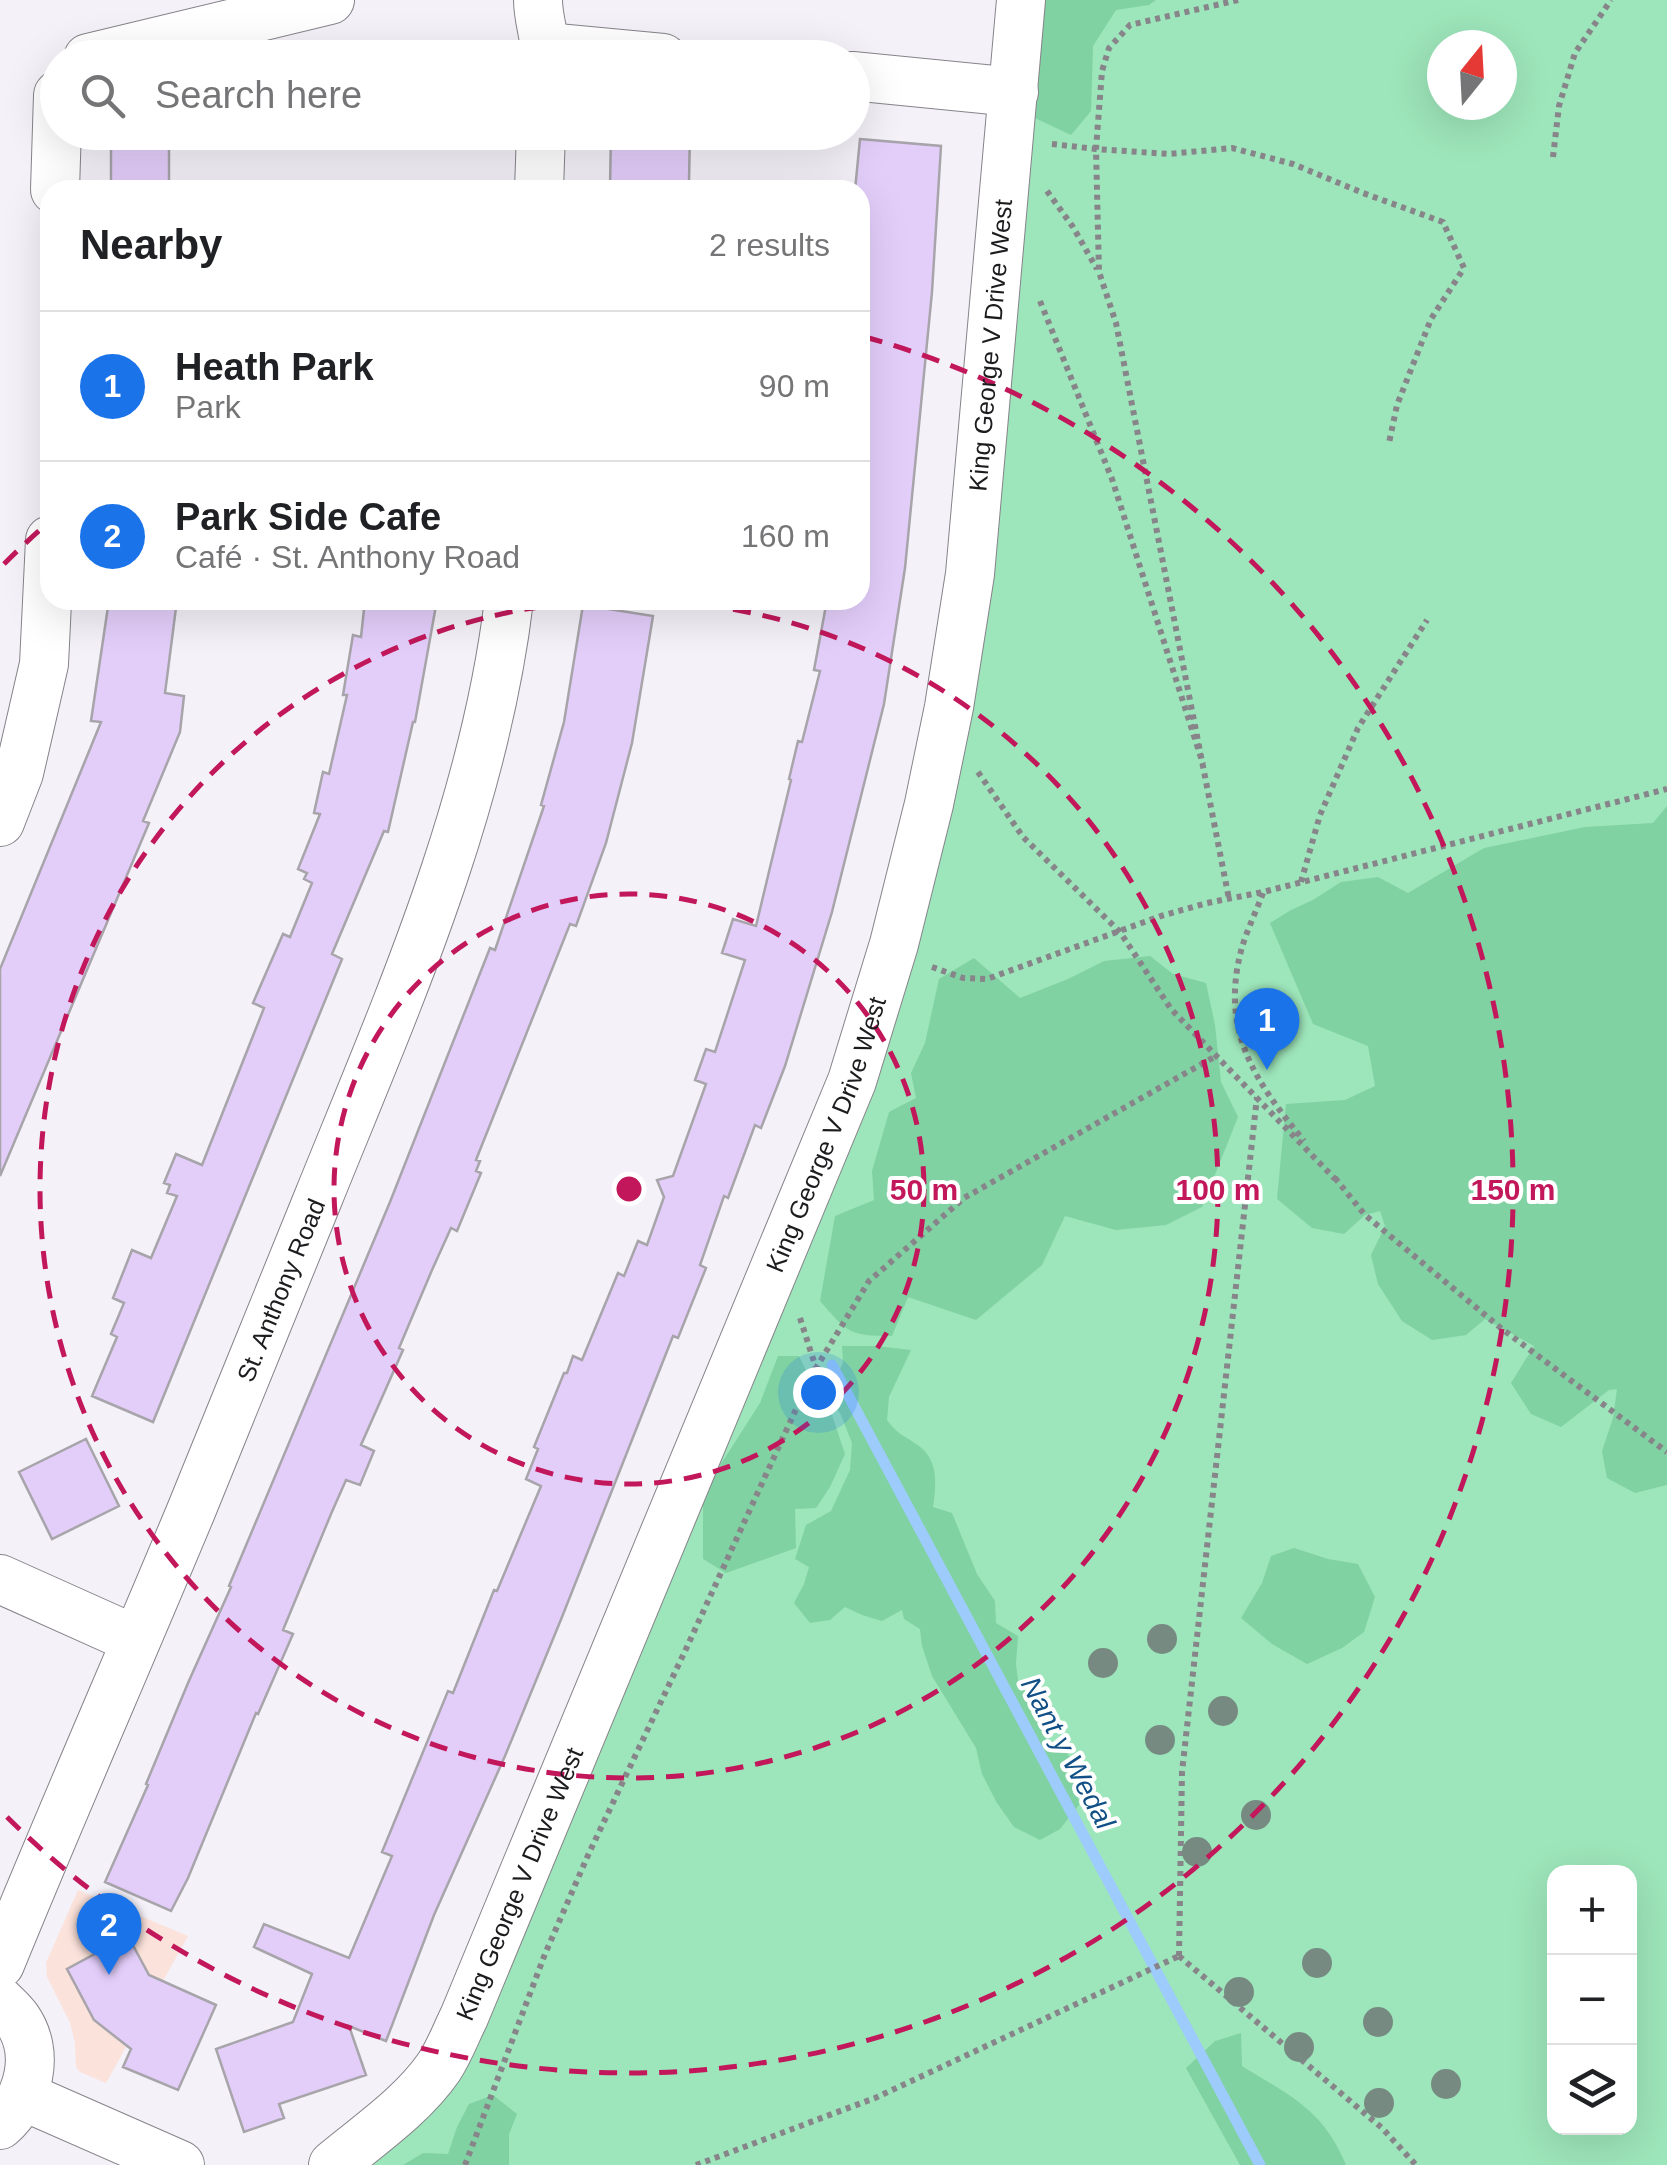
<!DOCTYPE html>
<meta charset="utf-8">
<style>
:root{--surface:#fff;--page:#f6f6f6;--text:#202124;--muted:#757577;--line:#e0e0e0;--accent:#1a73e8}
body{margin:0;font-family:Helvetica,sans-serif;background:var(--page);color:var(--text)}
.controls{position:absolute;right:30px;bottom:30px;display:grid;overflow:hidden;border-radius:20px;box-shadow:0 10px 40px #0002}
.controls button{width:90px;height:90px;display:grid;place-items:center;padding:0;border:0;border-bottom:2px solid var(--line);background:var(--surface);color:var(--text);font:50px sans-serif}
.compass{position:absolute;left:1427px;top:30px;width:90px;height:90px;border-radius:50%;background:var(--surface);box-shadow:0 10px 40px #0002;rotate:18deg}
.you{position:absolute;left:818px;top:1392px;width:35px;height:35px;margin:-25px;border:8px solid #fff;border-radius:50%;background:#1a73e8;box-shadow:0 0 0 15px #1a73e833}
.badge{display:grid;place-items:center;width:65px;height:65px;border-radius:50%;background:var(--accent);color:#fff;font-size:32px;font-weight:700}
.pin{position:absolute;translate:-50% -82px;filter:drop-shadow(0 2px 5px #0008)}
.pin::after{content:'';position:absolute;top:52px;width:35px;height:30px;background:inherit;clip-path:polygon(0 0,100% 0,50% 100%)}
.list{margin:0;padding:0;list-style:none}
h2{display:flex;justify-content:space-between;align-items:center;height:130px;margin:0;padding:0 40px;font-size:42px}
h2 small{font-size:32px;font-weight:400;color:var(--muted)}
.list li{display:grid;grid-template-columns:65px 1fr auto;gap:30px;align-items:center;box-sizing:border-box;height:150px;padding:0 40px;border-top:2px solid var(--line)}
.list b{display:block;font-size:38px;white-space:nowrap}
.list p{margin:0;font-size:32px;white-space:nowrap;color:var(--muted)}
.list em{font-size:32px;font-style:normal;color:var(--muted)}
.icon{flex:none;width:55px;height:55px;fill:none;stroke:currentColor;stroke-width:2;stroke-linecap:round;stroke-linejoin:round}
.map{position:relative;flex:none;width:1667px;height:2165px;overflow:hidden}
.search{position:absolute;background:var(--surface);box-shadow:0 10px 40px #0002;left:40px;top:40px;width:830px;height:110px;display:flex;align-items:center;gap:25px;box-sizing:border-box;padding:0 35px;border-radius:55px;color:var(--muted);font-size:38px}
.panel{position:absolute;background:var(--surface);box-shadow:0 10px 40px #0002;left:40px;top:180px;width:830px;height:430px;border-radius:30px}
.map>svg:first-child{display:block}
.commercial{fill:#fbe2da}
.green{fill:#9de5ba;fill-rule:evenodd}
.forest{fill:#80d2a3}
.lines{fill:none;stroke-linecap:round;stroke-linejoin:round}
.stream{stroke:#9dccfc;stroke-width:11}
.building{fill:#e3cefa;stroke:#a7a4aa;stroke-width:2.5}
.minor-casing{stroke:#86838a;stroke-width:50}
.path{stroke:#87858a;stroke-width:6;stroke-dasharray:5 5;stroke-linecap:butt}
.minor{stroke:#fff;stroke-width:48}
.tree{fill:#778a82}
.ring{fill:none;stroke:#c2185b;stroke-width:5;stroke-dasharray:18 12}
.labels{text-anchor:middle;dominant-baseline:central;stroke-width:8;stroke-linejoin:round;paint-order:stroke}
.street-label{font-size:25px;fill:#1c1b1e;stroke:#fff}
.water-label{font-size:28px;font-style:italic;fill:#105086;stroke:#fff}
.centre{fill:#c2185b;stroke:#fff;stroke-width:5}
.ring-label{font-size:30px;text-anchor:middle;font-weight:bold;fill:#c2185b;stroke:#fff;stroke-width:8;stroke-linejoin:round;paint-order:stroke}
</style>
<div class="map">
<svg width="1667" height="2165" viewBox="0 0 1667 2165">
<rect width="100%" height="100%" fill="#f4f1f8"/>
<!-- commercial -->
<path class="commercial" d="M78 1890 188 1936 106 2083 80 2072 76 2067 75 2043 70 2023 47 1977 46 1963Z"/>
<!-- green -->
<path class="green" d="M1030 0H1667V2165H366L390 2149 909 928ZM1442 45H1502V105H1442ZM1554 1872H1630V2128H1554Z"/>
<!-- forest -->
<path class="forest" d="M1036 0H1156L1149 5 1116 10 1093 46 1091 111 1071 135 1035 118 1027 50Z
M1667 806V1485L1635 1493 1607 1478 1602 1451 1613 1418 1617 1389 1609 1390 1561 1427 1531 1414 1511 1383 1534 1346 1485 1319 1466 1335 1432 1340 1402 1321 1378 1284 1371 1255 1385 1226 1380 1211 1365 1215 1344 1234 1312 1228 1277 1199 1286 1104 1345 1100 1375 1086 1368 1046 1313 1024 1270 923 1291 910 1313 900 1341 882 1378 877 1408 893 1484 848 1585 827 1653 823Z
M1150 956 1173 974 1206 983 1215 1025 1221 1082 1238 1117 1202 1207 1166 1225 1116 1230 1065 1216 1042 1265 976 1320 908 1297 892 1336C849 1336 848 1333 820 1301L835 1216 874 1200 872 1171 889 1112 916 1098 911 1073 925 1043 939 979 974 958 1020 998 1068 979 1104 961Z
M842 1346H876L911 1350 889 1397 887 1420C899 1436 904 1435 919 1446 939 1461 936 1485 933 1507L952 1513 977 1574 995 1601 996 1623 1018 1636 1016 1664 1018 1680 1044 1700 1046 1747 1067 1753 1074 1763 1079 1805 1060 1829 1040 1840 1014 1827 997 1803 982 1774 976 1748 932 1676 922 1646 920 1629 904 1619 902 1610 882 1621 862 1615 845 1607 830 1620 810 1623 794 1603 804 1584 809 1567 795 1559 806 1525 831 1511 850 1470 852 1443 841 1415 828 1393 843 1363Z
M778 1356H799L818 1396 832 1415 845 1454 830 1487 816 1508 795 1509 796 1548 726 1573 703 1559V1492L760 1403Z
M1294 1548 1328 1559 1358 1564 1375 1597 1364 1632 1342 1648 1307 1664 1272 1644 1241 1618 1262 1583 1271 1556Z
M1241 2033 1242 2066C1290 2096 1323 2109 1346 2165H1240L1186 2068 1215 2041Z
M493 2095 517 2114 509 2134V2165H403L423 2153 448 2154 457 2127 469 2104Z"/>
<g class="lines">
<!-- stream -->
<path class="stream" d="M832 1365 1260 2165"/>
</g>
<!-- building -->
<path class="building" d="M111 132H169V190H111Z
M611 132H690L689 182H680V189L610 188Z
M860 139 941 146 932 292 905 568 884 704 832 912 785 1066 761 1128 755 1125 728 1198 724 1196 700 1265 706 1268 678 1338 673 1336 562 1617 505 1756 434 1915 386 2041 349 2026 366 2075 279 2104 284 2118 244 2132 216 2049 293 2022 312 1974 254 1947 264 1924 349 1958 392 1856 382 1852 448 1691 453 1693 494 1590 497 1591 541 1486 526 1479 538 1449 534 1447 564 1373H567L573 1356 582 1360 618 1273 624 1276 638 1241 647 1245 664 1197 657 1180 673 1176 706 1084 695 1080 706 1049 715 1052 745 960 722 953 733 919 756 926 791 780 789 779 798 741 802 742 820 671 814 670 827 600H860V190H855Z
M109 600H177L165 693 184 696 180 732 143 821 149 823 0 1176V969L101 722 91 721Z
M365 600H437L415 722H413L388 832 384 831 332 954 342 959 153 1422 92 1396 117 1337 111 1334 124 1303 113 1298 132 1250 151 1258 177 1196 167 1193 170 1185 164 1183 176 1154 202 1165 264 1008 253 1003 283 934 290 937 312 883 304 879 307 873 298 869 320 814 314 813 323 772 329 774 347 695H343L353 635 361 637Z
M583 605 653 616 632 743 606 843 576 926 570 924 476 1160 480 1161 476 1171 481 1173 457 1231 451 1228 432 1270 399 1348 403 1350 361 1445 374 1451 360 1485 346 1480 331 1514 283 1630 293 1634 258 1714 256 1713 188 1878 171 1911 105 1882 148 1785 146 1784 188 1683 231 1587 229 1586 390 1202 490 948 495 950 544 806 541 805 564 722Z
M86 1439 119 1506 52 1539 19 1472Z
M128 1936 149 1975 216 2005 178 2090 123 2067 131 2049 94 2020 67 1969Z"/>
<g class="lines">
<!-- minor casing -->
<g class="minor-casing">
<g id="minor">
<path d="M538 0C538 20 546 38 545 58"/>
<path d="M546 47 663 58"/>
<path d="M88 58 330 0"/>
<path d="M852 76 1014 92"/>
<path d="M55 190 58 95"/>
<path d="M539 190 541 132"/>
<path d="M0 822 19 773 44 664 50 540"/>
<path d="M0 1579 136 1640"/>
<path id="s1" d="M0 1964C62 1812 128 1662 191 1511 234 1406 276 1301 319 1196 397 1003 484 809 509 600"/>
<path d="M0 2001C6 2007 13 2013 17 2019 41 2053 29 2099 0 2125"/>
<path d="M23 2096 180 2165"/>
<path id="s2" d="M333 2165C369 2135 412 2106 439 2067 449 2052 456 2033 464 2017L852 1081 894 944 929 804 949 707 970 574 1021 0"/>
</g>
</g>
<!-- path -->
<path class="path" d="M1238 0 1130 25 1109 48 1102 71 1096 149 1169 154 1232 148 1293 164 1363 193 1443 222 1464 268 1431 319 1397 405 1389 443
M1052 144 1096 149 1099 272 1116 323 1229 899
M1553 157 1559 106 1575 53 1611 0
M1047 191 1073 227 1097 269
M1040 301 1112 479 1203 764
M978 772 1023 837 1120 932 1171 1009 1335 1179
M1301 882 1320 815 1358 728 1427 620
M1263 893C1256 912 1246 932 1241 951 1220 1032 1256 1082 1304 1141
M932 967 963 978 987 979 1161 916 1207 903 1263 892 1667 789
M1335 1178 1365 1215 1502 1329 1667 1452
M800 1318 816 1368
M1179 1956 1182 1772 1257 1097
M1179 1956 1382 2128 1416 2165
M465 2165 545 1954 589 1853 686 1649 797 1407 816 1368 869 1281 964 1198 1216 1056
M696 2165 875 2098 1179 1956"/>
<!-- minor -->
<use href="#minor" class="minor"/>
</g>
<!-- trees -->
<g class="tree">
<circle cx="1162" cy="1639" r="15"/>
<circle cx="1103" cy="1663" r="15"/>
<circle cx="1223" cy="1711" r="15"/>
<circle cx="1160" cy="1740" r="15"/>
<circle cx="1256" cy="1815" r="15"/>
<circle cx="1197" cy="1852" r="15"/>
<circle cx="1317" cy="1963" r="15"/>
<circle cx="1239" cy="1992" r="15"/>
<circle cx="1378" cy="2022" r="15"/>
<circle cx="1299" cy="2047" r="15"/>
<circle cx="1446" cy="2084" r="15"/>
<circle cx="1379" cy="2103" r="15"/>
</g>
<!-- distance rings -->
<g class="ring">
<circle cx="629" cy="1189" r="295"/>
<circle cx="629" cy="1189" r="589"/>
<path d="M4 564A884 884 0 0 1 49 522M865 337A884 884 0 1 1 4 1814"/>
</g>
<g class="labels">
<!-- street labels -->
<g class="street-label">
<text stroke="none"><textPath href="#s2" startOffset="1965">King George V Drive West</textPath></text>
<text stroke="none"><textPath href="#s2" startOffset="1155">King George V Drive West</textPath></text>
<text stroke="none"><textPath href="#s1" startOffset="730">St. Anthony Road</textPath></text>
<text stroke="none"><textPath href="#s2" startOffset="345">King George V Drive West</textPath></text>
</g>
<!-- water labels -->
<g class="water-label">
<text transform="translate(1068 1753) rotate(62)">Nant y Wedal</text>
</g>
</g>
<circle cx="629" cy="1189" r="15" class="centre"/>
<g class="ring-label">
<text x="924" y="1200">50 m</text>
<text x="1218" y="1200">100 m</text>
<text x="1513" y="1200">150 m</text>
</g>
</svg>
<div class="controls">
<button>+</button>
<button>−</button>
<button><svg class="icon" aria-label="layers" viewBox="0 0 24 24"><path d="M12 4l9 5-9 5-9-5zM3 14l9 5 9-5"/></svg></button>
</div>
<svg class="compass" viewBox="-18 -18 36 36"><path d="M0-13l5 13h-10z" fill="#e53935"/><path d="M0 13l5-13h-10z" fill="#757577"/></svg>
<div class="you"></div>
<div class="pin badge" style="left:1267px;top:1070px">1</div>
<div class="pin badge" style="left:109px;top:1975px">2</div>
<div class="search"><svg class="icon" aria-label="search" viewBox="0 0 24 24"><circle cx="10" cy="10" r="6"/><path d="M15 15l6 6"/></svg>Search here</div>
<section class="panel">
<h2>Nearby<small>2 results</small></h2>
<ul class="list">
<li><span class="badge">1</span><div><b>Heath Park</b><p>Park</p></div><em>90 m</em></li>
<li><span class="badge">2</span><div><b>Park Side Cafe</b><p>Café · St. Anthony Road</p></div><em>160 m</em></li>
</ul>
</section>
</div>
